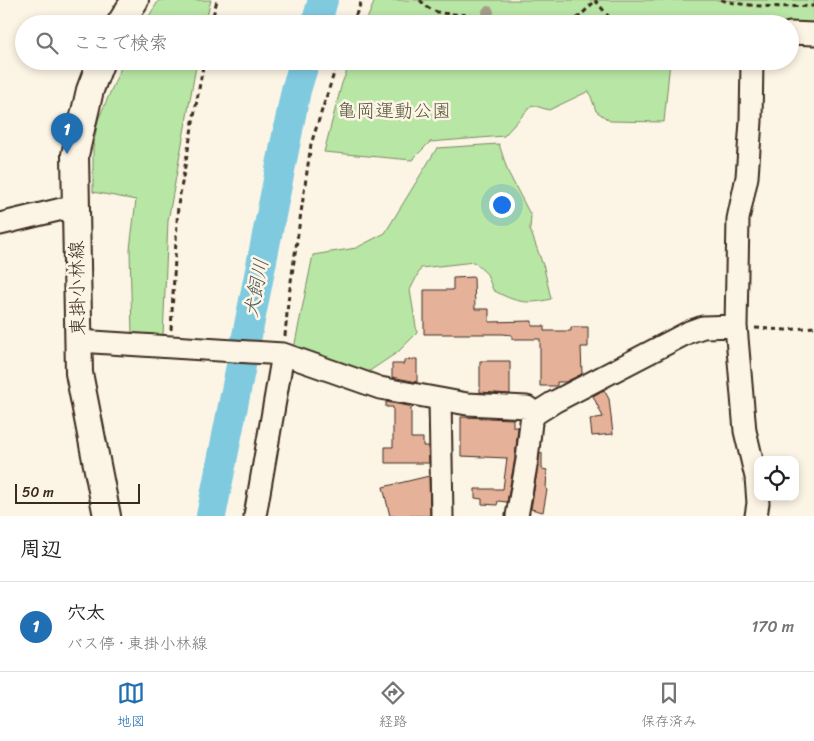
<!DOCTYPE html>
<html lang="ja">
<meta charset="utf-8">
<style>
:root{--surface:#fff;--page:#f6f6f6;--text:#202124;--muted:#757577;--line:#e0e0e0;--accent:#1f6fb2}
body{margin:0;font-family:Sriracha,"Klee One",sans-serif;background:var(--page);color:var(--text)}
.controls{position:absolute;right:15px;bottom:15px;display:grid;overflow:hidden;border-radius:10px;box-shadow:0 2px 8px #0003}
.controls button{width:45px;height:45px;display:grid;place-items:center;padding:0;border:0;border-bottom:1px solid var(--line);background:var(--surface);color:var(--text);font:25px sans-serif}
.scale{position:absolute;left:15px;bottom:12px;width:125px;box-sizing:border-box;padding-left:5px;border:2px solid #3b2a1e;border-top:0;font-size:14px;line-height:18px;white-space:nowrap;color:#3b2a1e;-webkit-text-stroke:4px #fcf5e5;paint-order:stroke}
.you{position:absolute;left:501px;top:204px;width:18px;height:18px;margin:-12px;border:4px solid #fff;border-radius:50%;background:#1a73e8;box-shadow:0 0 0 8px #1a73e833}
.badge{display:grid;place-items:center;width:32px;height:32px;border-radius:50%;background:var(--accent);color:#fff;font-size:16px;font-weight:700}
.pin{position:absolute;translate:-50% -41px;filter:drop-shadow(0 1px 2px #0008)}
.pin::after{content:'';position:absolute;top:26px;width:18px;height:15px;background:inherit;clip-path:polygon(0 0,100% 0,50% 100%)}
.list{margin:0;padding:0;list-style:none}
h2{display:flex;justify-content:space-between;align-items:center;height:65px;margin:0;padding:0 20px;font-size:21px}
h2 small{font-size:16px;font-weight:400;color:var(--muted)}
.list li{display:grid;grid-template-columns:32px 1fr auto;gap:15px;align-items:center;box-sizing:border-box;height:90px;padding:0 20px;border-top:1px solid var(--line)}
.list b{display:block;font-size:19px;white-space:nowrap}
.list p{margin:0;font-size:16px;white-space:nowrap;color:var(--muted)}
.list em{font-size:16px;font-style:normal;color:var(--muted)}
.icon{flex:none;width:28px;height:28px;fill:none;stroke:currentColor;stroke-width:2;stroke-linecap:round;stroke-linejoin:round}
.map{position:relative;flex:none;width:814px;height:516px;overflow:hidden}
.search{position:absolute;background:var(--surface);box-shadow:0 2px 8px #0003;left:15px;right:15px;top:15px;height:55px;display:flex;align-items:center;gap:12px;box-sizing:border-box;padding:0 18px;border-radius:28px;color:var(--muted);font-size:19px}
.sheet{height:155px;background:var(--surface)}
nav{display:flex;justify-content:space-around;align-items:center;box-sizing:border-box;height:70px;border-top:1px solid var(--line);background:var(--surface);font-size:14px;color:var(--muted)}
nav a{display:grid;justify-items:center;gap:2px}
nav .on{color:var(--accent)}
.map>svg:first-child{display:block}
.green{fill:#b8e6a5;stroke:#7a8862}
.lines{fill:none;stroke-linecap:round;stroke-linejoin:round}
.river{stroke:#80cae0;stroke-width:30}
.building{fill:#e5b199;stroke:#3b2a1e}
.minor-casing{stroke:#3b2a1e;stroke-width:25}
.major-casing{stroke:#3b2a1e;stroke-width:30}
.path{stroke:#3b2a1e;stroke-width:3;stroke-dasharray:5 4;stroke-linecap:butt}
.minor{stroke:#fcf5e5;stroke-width:21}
.major{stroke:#fcf5e5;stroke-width:26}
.tree{fill:#a39f8a}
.labels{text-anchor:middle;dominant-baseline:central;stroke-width:5;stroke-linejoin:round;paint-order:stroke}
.park-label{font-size:19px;fill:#5a5940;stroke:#fcf5e5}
.street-label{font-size:19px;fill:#3b2a1e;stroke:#fcf5e5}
.water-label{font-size:20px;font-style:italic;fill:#505a58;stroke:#fcf5e5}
</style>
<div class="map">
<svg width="814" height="516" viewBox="0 0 814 516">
<rect width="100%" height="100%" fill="#fcf5e5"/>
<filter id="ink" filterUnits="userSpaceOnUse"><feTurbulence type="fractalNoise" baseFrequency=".02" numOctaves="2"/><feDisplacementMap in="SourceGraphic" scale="10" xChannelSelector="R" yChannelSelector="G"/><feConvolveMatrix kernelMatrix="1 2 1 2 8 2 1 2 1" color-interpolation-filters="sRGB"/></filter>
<g filter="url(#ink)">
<!-- green -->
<path class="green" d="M159 0H211L205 24H144Z
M375 0H814V26L790 24H365Z
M124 61H197L168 221 163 337 132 336 130 249 136 200 93 192V148L98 120Z
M351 61H670L664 122 610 121 596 111 589 91 549 110 532 105 504 136 430 142 412 160 324 152 342 83Z
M499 144 508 172 531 216 530 229 544 268 551 299C527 305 514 302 493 290L487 274 474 262 421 268 410 290 417 333 398 352 368 372 293 353 313 255 356 248 385 233 437 148Z"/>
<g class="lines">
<!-- river -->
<path class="river" d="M316 24 323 0
M211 516 296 90 305 61"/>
</g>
<!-- building -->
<path class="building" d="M474 277 475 309H489V322L532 321V326H544V331H571V327H588V347H581L582 374 565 382H557V386H540V339H512V335L503 334H424V290H453V278Z
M417 359V382L392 377V364H404V360Z
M480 361H510V394L480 392Z
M604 390 609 399 613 434 592 436 590 419 603 417 593 396Z
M386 402 414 407 411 408V438H423V446H428L429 463H385V447H393V407H386Z
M461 417 513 419V427H518L515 458 507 502 498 501 497 505 482 504V499L475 498V489H503L507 458 461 456Z
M540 453H542V469L547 470 546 489 547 490 543 512 531 509Z
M429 476 430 516H390L383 487Z"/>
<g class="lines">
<!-- minor casing -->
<g class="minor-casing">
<path id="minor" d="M790 33 814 34
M752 61 751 121 747 177 738 219 736 326 745 431 756 477 758 503 756 516
M0 224 62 209H76
M78 341 283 354 380 388 467 404 527 407 535 414
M440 399 442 516
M255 516 283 354
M517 516 527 460 531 422 535 414 554 402 689 332 703 327 736 326"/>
</g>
<!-- major casing -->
<g class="major-casing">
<path id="major" d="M120 24 135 0
M101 61 90 90 75 155 79 373 107 516"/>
</g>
<!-- path -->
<path class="path" d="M420 0C439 22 458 9 480 18 484 19 487 22 491 24
M595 0 609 17 626 24
M721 0C752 8 783 7 814 6
M211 24 217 0
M352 24 362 0
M569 24 579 17 595 1
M755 328 786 330 814 327
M171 330 178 205 204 61
M285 336 288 302 311 144 338 61"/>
<!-- minor -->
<use href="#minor" class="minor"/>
<!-- major -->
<use href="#major" class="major"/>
</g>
<!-- trees -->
<circle class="tree" cx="488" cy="12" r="6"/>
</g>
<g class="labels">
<!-- park labels -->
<g class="park-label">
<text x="394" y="110">亀岡運動公園</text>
</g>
<!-- street labels -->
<g class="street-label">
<text transform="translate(77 288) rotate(-91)">東掛小林線</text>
</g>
<!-- water labels -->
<g class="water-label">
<text transform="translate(256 288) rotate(-79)">犬飼川</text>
</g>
</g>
</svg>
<div class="controls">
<button><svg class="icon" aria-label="locate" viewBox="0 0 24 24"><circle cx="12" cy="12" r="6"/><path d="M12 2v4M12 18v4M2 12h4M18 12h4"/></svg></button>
</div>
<div class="scale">50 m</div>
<div class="you"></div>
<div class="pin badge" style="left:67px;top:154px">1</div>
<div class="search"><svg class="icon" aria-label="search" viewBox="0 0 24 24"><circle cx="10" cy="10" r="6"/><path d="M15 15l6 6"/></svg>ここで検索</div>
</div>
<section class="sheet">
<h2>周辺<small></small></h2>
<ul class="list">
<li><span class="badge">1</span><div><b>穴太</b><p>バス停 · 東掛小林線</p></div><em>170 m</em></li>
</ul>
</section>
<nav>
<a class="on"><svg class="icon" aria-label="map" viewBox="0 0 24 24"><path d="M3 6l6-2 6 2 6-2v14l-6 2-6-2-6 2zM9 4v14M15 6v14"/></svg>地図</a>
<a><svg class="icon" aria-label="directions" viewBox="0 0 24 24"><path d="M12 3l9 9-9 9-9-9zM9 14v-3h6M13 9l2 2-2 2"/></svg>経路</a>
<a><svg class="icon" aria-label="saved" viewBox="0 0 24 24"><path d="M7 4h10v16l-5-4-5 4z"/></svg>保存済み</a>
</nav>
